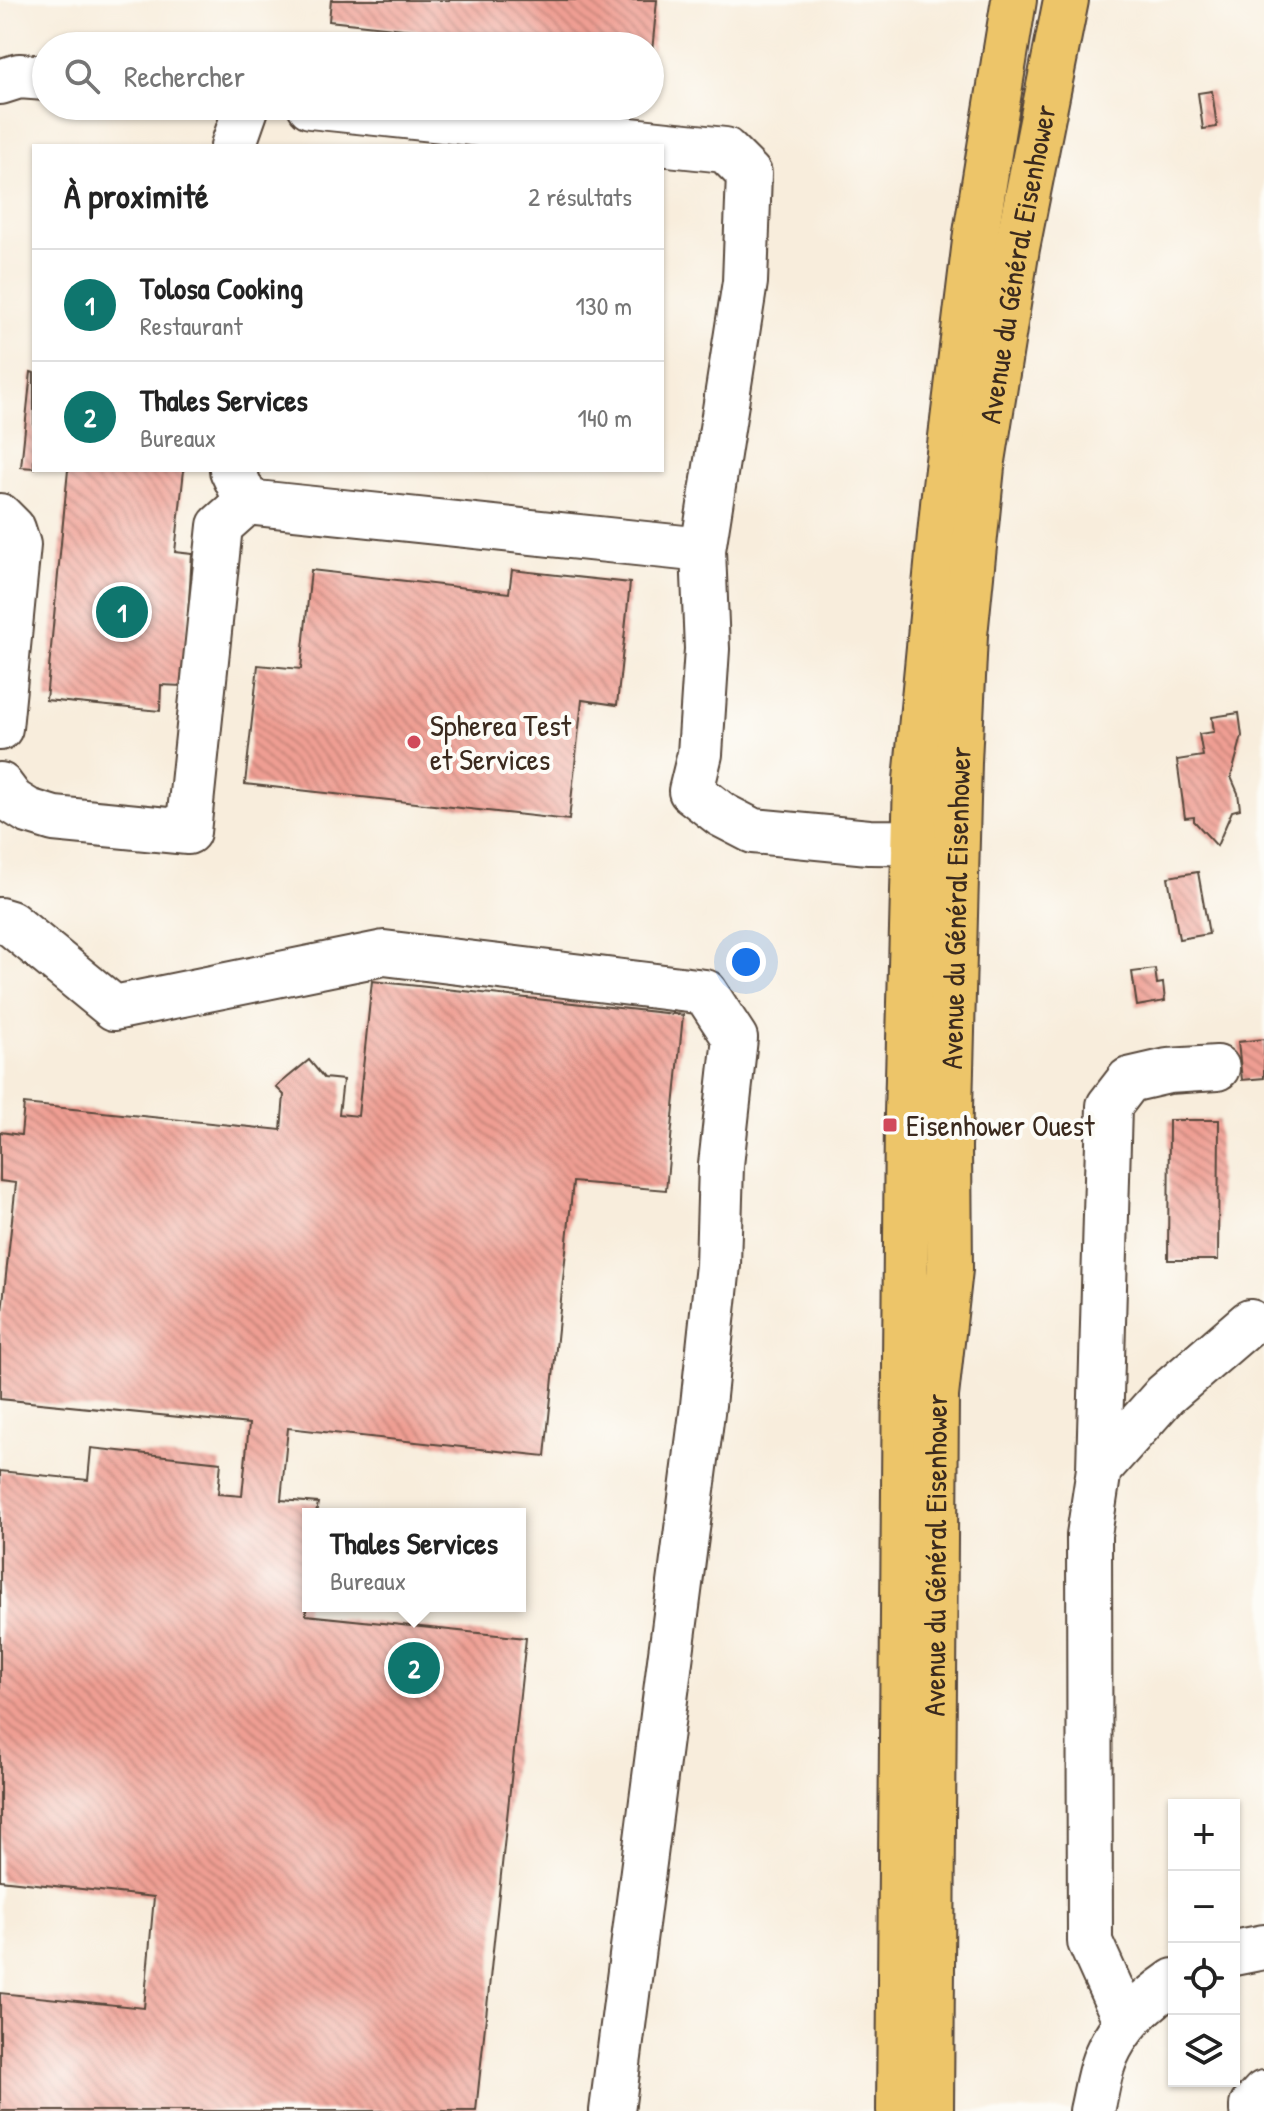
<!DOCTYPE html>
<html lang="fr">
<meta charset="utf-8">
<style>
:root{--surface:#fff;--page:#f6f6f6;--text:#222;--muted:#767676;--line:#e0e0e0;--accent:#0f766e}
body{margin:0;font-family:"Patrick Hand",sans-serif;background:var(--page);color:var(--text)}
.controls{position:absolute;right:24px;bottom:24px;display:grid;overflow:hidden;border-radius:0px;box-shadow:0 2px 6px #0004}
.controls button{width:72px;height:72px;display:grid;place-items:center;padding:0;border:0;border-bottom:2px solid var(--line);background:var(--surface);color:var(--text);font:40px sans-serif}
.you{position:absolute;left:746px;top:962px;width:28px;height:28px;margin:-20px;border:6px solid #fff;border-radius:50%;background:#1a73e8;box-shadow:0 0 0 12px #1a73e833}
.badge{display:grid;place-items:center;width:52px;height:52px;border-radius:50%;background:var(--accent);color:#fff;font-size:26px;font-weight:700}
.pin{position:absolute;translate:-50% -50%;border:4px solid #fff;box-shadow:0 2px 8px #0006}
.popup{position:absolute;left:302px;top:1508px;width:224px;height:104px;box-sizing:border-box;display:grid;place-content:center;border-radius:0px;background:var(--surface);filter:drop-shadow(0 2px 6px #0005);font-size:26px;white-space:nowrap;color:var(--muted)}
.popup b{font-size:30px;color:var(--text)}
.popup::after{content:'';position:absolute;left:50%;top:100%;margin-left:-16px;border:16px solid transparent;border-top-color:var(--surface)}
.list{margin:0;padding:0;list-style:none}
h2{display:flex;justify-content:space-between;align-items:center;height:104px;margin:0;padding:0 32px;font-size:34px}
h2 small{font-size:26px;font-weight:400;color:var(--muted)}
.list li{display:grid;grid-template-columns:52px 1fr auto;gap:24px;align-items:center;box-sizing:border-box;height:112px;padding:0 32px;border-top:2px solid var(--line)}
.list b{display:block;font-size:30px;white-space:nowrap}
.list p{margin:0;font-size:26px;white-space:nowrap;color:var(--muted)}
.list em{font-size:26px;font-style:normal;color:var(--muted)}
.icon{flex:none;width:44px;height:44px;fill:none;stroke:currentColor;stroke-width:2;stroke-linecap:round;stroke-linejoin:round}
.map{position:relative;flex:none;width:1264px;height:2111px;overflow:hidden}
.search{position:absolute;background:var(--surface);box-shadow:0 2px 6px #0004;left:32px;top:32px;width:632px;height:88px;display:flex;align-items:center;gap:20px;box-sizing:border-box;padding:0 28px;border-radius:44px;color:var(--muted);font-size:30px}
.panel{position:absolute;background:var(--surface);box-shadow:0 2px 6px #0004;left:32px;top:144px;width:632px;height:328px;border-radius:0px}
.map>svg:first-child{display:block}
.building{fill:url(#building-back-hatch)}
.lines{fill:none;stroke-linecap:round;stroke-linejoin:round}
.minor-casing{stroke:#57473a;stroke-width:48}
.major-casing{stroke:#57473a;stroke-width:48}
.minor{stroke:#fff;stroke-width:44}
.major{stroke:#edc569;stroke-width:44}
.poi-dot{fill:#d1495b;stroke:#fdfcf7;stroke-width:3}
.labels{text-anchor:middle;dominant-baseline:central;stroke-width:8;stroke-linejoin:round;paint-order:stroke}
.street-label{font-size:30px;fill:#3b2a1e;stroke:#fdfcf7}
.poi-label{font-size:30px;fill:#3b2a1e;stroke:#fdfcf7;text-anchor:start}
</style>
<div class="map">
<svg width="1264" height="2111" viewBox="0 0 1264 2111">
<defs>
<pattern id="building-back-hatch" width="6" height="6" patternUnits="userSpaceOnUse" patternTransform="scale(2)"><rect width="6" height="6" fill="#ef9e93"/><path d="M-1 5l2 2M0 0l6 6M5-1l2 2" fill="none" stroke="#c38177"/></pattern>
</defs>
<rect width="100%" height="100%" fill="#fdfcf7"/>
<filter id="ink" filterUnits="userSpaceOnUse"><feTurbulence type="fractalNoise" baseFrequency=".0125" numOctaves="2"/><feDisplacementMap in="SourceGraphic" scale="16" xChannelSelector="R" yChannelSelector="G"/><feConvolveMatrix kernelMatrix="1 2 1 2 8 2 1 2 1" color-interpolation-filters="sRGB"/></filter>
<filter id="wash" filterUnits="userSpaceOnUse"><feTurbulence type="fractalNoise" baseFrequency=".006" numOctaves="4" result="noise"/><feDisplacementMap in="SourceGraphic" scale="32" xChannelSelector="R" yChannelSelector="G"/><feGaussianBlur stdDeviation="1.8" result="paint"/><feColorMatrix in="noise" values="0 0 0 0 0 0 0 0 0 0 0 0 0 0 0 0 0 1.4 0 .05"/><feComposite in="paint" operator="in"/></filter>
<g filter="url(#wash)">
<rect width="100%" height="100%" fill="#f8eddc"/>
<g id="blocks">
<!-- building -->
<path class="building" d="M331 0H657L652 52 650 46H560L329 21Z
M1212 91 1217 127 1203 129 1198 93Z
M31 372 34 373V468L21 467Z
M68 470H184L175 552 192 554 187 633 182 686 161 685 160 711 46 700Z
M311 570 509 593 512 570 630 583 617 705 582 700 569 820 245 784 258 665 301 669Z
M1239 713 1242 736 1231 777 1238 793 1240 809 1232 811 1217 846 1194 821V817L1185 818 1177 760 1203 756 1199 734 1214 732 1212 717Z
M1198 872 1209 934 1179 939 1168 877Z
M1155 969 1157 984 1163 983 1165 1001 1137 1006 1132 972Z
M372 981 683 1015 666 1190 573 1182 545 1456 288 1428 281 1500 318 1503 316 1514H308L306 1615 526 1638 476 2111H0V1993L144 2008 154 1897 0 1880V1471L88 1480 91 1448 221 1462 218 1494 242 1496 249 1424 0 1399V1330L16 1183 0 1181V1132L21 1135 24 1104 281 1130 284 1095 276 1087 309 1060 324 1078 343 1080 339 1114 358 1116Z
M1264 1039V1078L1242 1080 1238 1042Z
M1169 1120H1219L1218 1260H1168Z"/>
</g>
</g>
<g filter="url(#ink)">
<use href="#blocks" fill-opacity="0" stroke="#57473a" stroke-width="2"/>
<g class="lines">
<!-- minor casing -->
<g class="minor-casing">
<path id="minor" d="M0 82 19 76 46 78
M310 106 725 150 749 174 745 282 703 550 707 649 700 754 691 791 722 815 753 831 869 842 951 843
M233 146 247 106
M247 502 703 550
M0 516 13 529 18 545 0 728
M0 785 12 801 28 811 54 819 188 832 220 526 247 502 232 470
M0 920 10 923 114 1008 384 953 705 992 735 1038 721 1165 718 1265 703 1405 612 2111
M1099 1469 1109 1106 1129 1080 1168 1071 1217 1068
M1234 1953 1264 1947
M1126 2022 1090 1942 1089 1535 1099 1469 1165 1395 1250 1322
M1092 2111C1096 2095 1098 2077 1104 2061 1116 2027 1145 2001 1174 1981
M1252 2111V2106L1264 2093"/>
</g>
<!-- major casing -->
<g class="major-casing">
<g id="major">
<path d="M899 2111 907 1114 916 780 944 494 976 233 1014 0"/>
<path id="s1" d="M931 2111 936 1396 950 1269 949 1147 959 762 965 635 982 467 1017 248 1066 0"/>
</g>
</g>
<!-- minor -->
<use href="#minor" class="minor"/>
<!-- major -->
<use href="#major" class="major"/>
</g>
</g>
<!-- markers -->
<g class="poi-dot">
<circle cx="414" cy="742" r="8"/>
<rect x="882" y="1117" width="16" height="16" rx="4"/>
</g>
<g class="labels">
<!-- street labels -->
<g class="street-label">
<text stroke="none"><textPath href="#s1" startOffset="1852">Avenue du Général Eisenhower</textPath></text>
<text stroke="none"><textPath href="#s1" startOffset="1204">Avenue du Général Eisenhower</textPath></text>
<text stroke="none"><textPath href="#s1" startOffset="556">Avenue du Général Eisenhower</textPath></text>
</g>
<!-- poi labels -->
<g class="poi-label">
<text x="430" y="725">Spherea Test<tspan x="430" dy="34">et Services</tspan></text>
<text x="906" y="1125">Eisenhower Ouest</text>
</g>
</g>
</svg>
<div class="controls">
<button>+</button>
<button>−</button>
<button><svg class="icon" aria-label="locate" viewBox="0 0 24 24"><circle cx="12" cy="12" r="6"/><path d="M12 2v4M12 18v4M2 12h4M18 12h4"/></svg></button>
<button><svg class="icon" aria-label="layers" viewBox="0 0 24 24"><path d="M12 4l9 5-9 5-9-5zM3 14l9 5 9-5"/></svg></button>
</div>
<div class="you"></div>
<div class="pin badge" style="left:122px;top:612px">1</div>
<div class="pin badge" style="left:414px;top:1668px">2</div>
<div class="popup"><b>Thales Services</b>Bureaux</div>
<div class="search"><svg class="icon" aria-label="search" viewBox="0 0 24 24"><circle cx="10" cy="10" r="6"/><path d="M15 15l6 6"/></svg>Rechercher</div>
<section class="panel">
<h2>À proximité<small>2 résultats</small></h2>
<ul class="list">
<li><span class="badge">1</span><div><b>Tolosa Cooking</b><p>Restaurant</p></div><em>130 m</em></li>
<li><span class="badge">2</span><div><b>Thales Services</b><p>Bureaux</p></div><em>140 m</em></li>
</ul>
</section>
</div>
